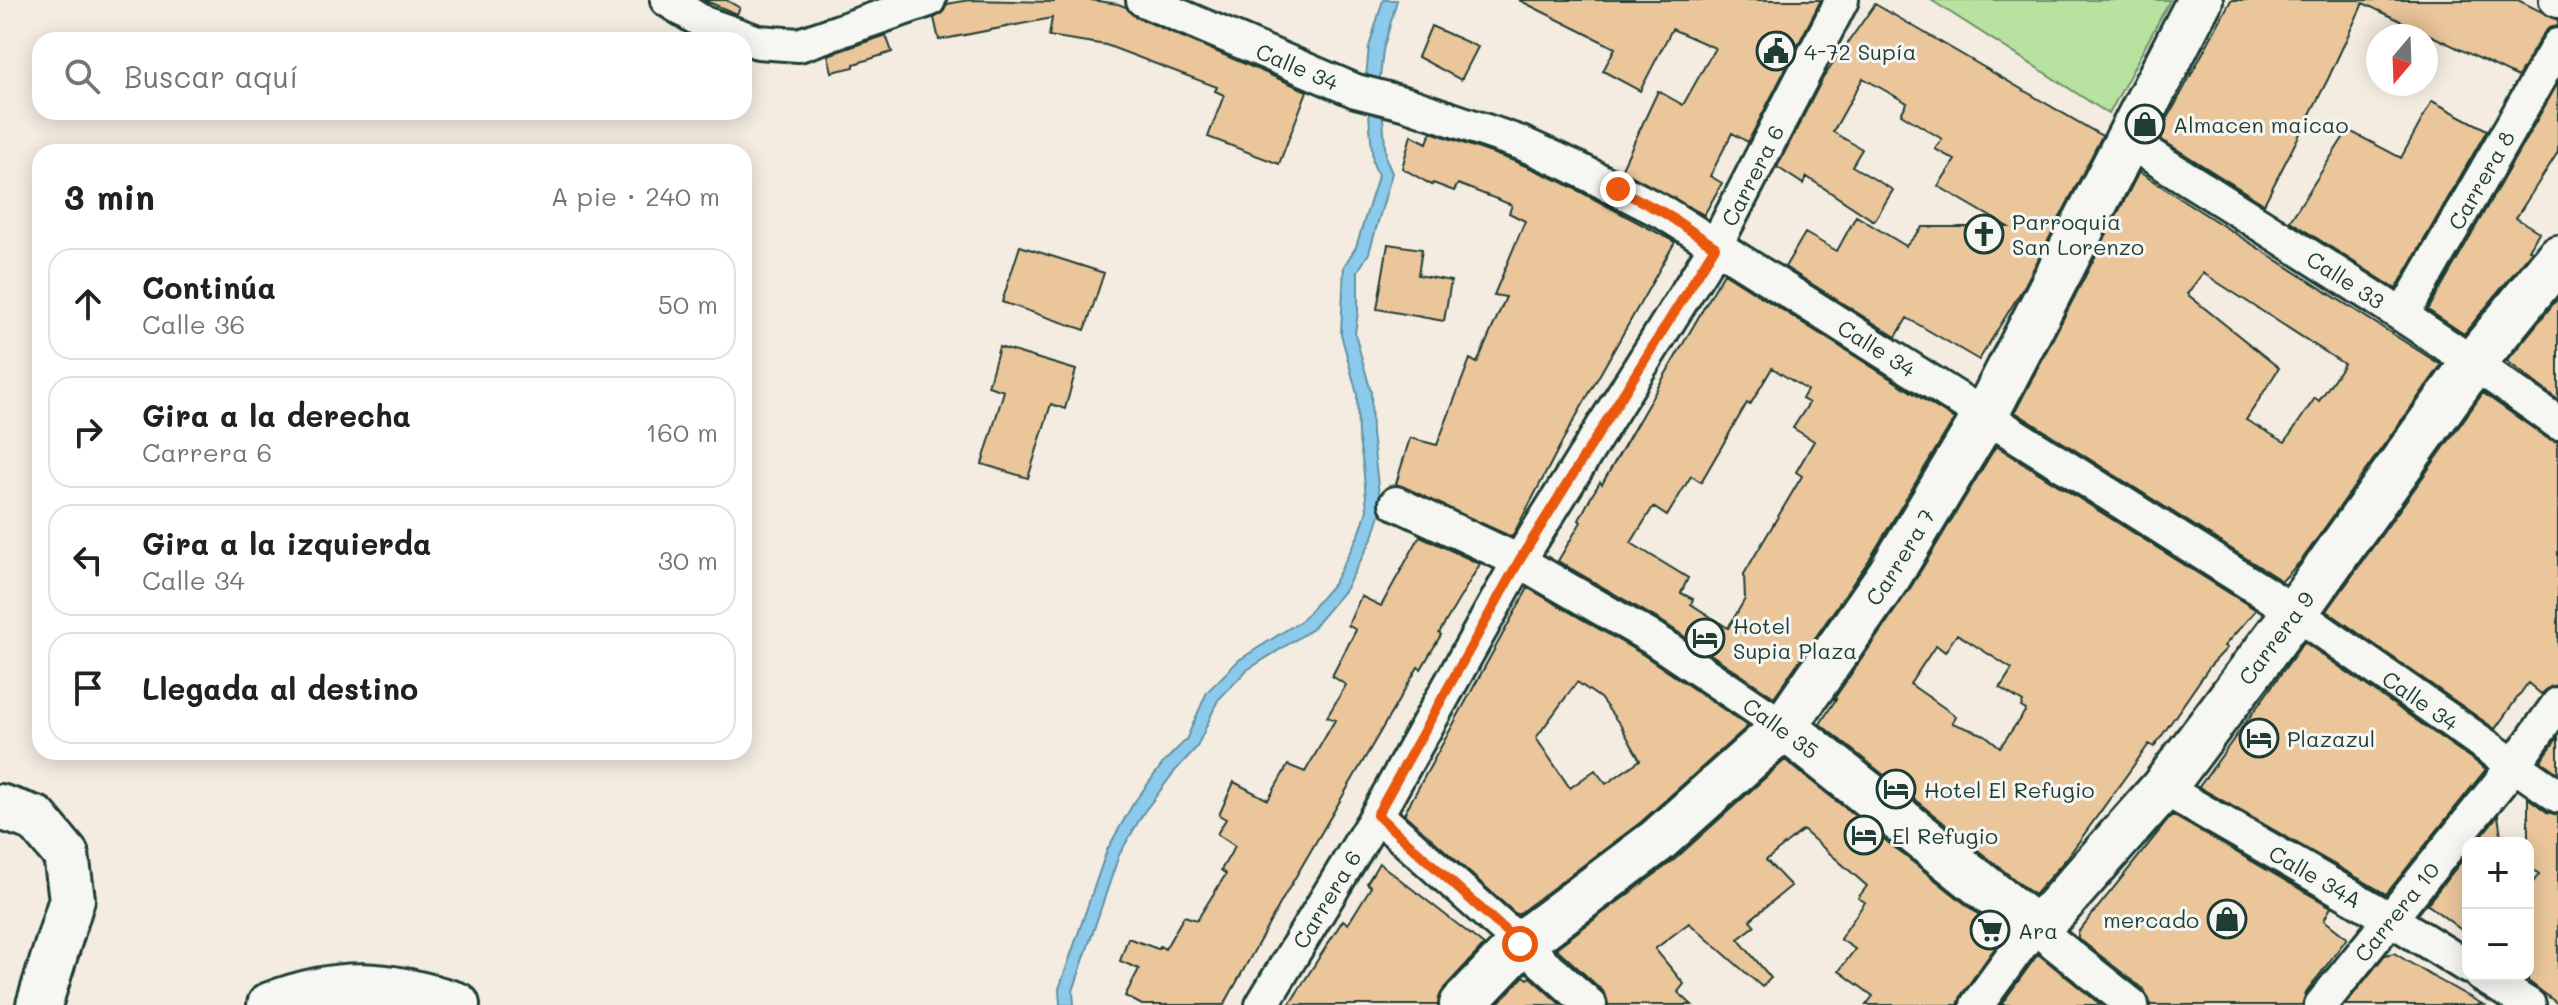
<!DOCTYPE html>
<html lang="es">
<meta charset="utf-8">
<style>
:root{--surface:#fff;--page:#f6f6f6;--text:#202124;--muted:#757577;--line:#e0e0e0}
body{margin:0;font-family:Mali,sans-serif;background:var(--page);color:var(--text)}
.controls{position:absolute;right:24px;bottom:24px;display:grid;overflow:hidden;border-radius:16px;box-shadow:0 4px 20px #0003}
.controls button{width:72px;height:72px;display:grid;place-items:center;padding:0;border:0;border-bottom:2px solid var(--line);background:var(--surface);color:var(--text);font:40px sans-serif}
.compass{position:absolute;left:2366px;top:24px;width:72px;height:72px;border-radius:50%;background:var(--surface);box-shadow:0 4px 20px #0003;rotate:199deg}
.stop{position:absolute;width:24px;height:24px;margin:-18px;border:6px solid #ea580c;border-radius:50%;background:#fff}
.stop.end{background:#ea580c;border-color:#fff;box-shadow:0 2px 8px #0008}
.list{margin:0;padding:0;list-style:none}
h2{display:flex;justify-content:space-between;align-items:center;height:104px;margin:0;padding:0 32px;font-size:34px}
h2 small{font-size:26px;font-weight:400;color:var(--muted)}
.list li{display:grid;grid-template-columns:52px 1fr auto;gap:24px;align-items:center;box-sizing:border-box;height:112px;margin:0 16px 16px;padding:0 16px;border:2px solid var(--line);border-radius:24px}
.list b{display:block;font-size:30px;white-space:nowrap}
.list p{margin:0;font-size:26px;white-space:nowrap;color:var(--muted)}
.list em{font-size:26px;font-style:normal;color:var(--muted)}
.icon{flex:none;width:44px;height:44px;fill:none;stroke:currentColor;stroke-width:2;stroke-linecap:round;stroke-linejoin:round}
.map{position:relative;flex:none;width:2558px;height:1005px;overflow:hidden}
.search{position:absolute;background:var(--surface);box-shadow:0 4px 20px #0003;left:32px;top:32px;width:720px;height:88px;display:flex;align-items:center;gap:20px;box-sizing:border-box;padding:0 28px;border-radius:24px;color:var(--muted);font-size:30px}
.panel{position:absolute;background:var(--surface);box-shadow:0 4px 20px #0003;left:32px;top:144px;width:720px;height:616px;border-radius:24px}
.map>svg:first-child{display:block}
.green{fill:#b8e29f;stroke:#6c906a;stroke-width:2}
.water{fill:#8ccaec;stroke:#6092a2;stroke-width:2}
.building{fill:#ebc69b;stroke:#1f3d34;stroke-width:2;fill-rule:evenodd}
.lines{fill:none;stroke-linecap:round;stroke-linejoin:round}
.street-casing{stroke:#1f3d34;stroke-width:38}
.secondary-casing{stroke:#1f3d34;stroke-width:50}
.street{stroke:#f6f6f2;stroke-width:32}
.secondary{stroke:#f6f6f2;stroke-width:44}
.route{stroke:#ea580c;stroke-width:10}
.labels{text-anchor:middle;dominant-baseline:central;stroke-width:6;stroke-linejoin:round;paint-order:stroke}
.poi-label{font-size:22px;fill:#1f3d34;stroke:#f6f6f2;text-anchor:start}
.street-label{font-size:22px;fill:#1f3d34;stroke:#f6f6f2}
</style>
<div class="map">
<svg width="2558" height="1005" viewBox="0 0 2558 1005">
<rect width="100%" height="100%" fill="#f4ece1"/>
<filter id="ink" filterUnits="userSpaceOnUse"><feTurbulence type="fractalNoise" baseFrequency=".0125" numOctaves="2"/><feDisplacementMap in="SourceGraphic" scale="16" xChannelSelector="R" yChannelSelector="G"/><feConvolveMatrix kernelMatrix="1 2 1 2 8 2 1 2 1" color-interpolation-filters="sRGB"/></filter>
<g filter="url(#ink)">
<!-- green -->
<path class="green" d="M1931 0H2170L2109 114Z"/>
<!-- water -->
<path class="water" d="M1383 0H1397L1383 50 1380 78 1386 159 1392 173 1369 253 1358 271V311L1355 334 1371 392 1372 434 1381 511 1373 537 1345 590 1311 630 1247 670 1218 700 1197 747 1175 771 1144 812 1119 855 1073 991 1074 1005H1060L1059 989 1107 850 1133 804 1164 762 1186 740 1207 692 1239 660 1302 620 1334 583 1360 532 1367 510 1363 464 1358 435 1357 394 1341 334 1344 266 1356 247 1376 183 1378 175 1373 163 1366 78 1369 47Z"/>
<!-- building -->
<path class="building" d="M703 0H726L740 8 737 14Z
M969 0 1054 2V0H1091L1118 4 1126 7 1136 17 1307 91 1279 164 1208 137 1224 95 1215 91 1217 87 1106 45 1049 36 1052 18 939 40 934 18 943 13 947 4Z
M1519 0H1821L1748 142 1732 133 1710 176 1722 183 1704 215 1621 170 1658 91 1683 105 1715 48 1672 29 1640 91 1603 71 1615 48Z
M2231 0H2518L2558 20V26L2549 28 2542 35 2518 77 2363 3 2328 79 2264 204 2162 140 2161 131Z
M1875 4 2102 136 2025 285 1979 360 1907 318 1896 337 1785 267 1805 233 1837 251 1856 216 1906 246 1923 227H2008L1938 186 1955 160 1935 149 1942 139 1901 114 1907 103 1863 78 1833 132 1862 149 1852 166 1893 190 1874 221 1807 177 1803 184 1777 167 1823 78Z
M1431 26 1478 47 1461 80 1418 57Z
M886 35 892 52 854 64V67L832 72 828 55Z
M2558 83V152L2516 218 2539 232 2529 250 2532 251 2464 334 2428 310Z
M2432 101 2487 130 2396 289 2290 221 2348 130 2401 158Z
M1431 132 1514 161 1562 182 1675 242 1569 429 1512 537 1396 484 1410 438 1437 445 1470 359 1477 363 1506 297 1494 295 1525 221 1509 213 1512 205 1458 184 1454 191 1433 183 1432 185 1402 168 1411 135 1427 143Z
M2139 172 2441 365 2301 561 2282 581 2015 412ZM2203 273 2344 364 2319 401 2315 398 2285 442 2246 420 2279 368 2187 294Z
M1388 244 1422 249 1418 275 1451 281 1444 321 1377 309Z
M1020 246 1104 273 1085 330 1002 302Z
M1724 273 1954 419 1869 560 1774 697 1663 622 1558 561 1581 522 1579 520 1591 497 1600 482 1602 484ZM1772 368 1807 390 1802 399 1809 403 1793 428 1814 441 1796 472 1802 476 1744 574 1745 599 1728 628 1691 604 1693 599 1681 593 1688 578 1631 543 1653 507 1667 516 1691 476 1701 482 1747 403 1750 405Z
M2558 298V400L2507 361Z
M999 347 1076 370 1065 409 1051 404 1028 478 982 464 1004 391 988 386Z
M2483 393 2547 438 2558 442V685L2550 687 2541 694 2528 683 2495 729 2327 611Z
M1996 446 2256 610 2224 646 2227 648 2210 666 2154 747 2149 744 2067 858 2034 895 1820 724 1836 699H1834L1911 587ZM1957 634 2012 669 2000 688 2023 702 2021 707 2026 710 2000 747 1985 735 1952 723 1956 716 1910 684 1936 645 1945 652Z
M1420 536 1480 564 1439 633 1441 635 1421 669 1418 667 1285 895 1224 1005H1142L1125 996 1139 969 1120 961 1128 938 1158 949 1160 946 1165 949 1184 916 1197 920 1226 874 1221 870 1235 846 1217 834 1226 819 1219 815 1234 782 1268 800 1288 765 1305 772 1335 720 1327 717 1346 685 1332 676 1356 630 1348 625 1361 596 1381 606Z
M1528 588 1642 654 1748 726 1641 822 1517 915 1404 814ZM1577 682 1600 698 1621 726 1640 760 1606 784 1595 770 1570 788 1536 738Z
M2304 642 2486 769 2386 894 2199 787Z
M2558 737V773L2541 761Z
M1785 760 2004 935 1962 994 1958 1005H1866L1873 996 1839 971 1855 949 1840 939 1865 902 1858 898 1867 886 1803 830 1766 860 1791 886 1750 920 1755 926 1738 939 1771 978 1762 987 1689 923 1655 949 1684 984 1678 992 1692 1005H1608L1603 991 1556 948 1674 860Z
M2528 798 2547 812 2558 815V1004L2528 981V889L2539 874 2528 866Z
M2172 815 2331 907 2324 920 2347 938 2306 993 2302 1005H2151L2144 990 2078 938V932Z
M2498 815 2502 843H2476Z
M2468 853V935L2427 904Z
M1379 863 1484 945 1444 988 1438 1005H1289L1343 920 1348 924 1371 887 1367 883Z
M2394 953 2430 975 2484 1005H2345L2385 955Z
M2038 954 2101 1005H2001Z
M1524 976 1528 979 1530 977 1561 1005H1496Z"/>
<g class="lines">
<!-- street casing -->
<g class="street-casing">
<g id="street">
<path d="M667 0 704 23 758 42 799 45 929 0"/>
<path id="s1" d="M1143 0 1356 91 1407 104 1521 143 1570 165 1666 214 2295 612 2558 796"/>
<path d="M2556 0 2558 1"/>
<path id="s2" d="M2128 141C2273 233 2419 322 2558 423"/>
<path id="s3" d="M2403 315 2558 45"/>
<path d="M1396 503 1519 561 1652 638 1784 727"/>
<path id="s4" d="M2163 788 2389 918 2468 967"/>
<path d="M1377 815 1590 1005"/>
<path d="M2481 975 2529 1005"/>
<path id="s5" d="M1262 1005 1377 815 1519 561 1715 247 1842 0"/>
<path d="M1977 1005 2034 927 2132 1005"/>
<path id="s6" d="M2321 1005 2515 764 2558 704"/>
</g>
</g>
<!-- secondary casing -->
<g class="secondary-casing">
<g id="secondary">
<path id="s7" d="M1784 727 2034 927 2055 910 2163 788 2295 612 2474 362 2558 258"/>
<path d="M0 807 36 819 66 855 72 899 39 1005"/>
<path d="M270 1005C340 978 386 982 457 1005"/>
<path id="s8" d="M1462 1005 1520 944 1657 841 1784 727 1890 574 1985 416 2200 0"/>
</g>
</g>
<!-- street -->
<use href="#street" class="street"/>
<!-- secondary -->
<use href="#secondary" class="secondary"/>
</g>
</g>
<g class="lines" filter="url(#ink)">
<!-- route -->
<path class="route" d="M1520 944 1377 815 1519 561 1715 247 1666 214 1618 189"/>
</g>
<!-- icons -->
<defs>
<g id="civic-ring" transform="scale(2)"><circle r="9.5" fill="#f6f6f2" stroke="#1f3d34" stroke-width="1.5"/><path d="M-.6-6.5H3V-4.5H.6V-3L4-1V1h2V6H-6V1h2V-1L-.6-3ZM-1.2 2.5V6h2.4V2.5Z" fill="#1f3d34"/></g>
<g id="shop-ring" transform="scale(2)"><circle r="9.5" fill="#f6f6f2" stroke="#1f3d34" stroke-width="1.5"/><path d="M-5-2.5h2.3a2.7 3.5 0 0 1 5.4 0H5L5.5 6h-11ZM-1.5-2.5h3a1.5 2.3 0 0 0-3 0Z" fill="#1f3d34"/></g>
<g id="church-ring" transform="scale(2)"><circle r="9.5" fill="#f6f6f2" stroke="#1f3d34" stroke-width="1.5"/><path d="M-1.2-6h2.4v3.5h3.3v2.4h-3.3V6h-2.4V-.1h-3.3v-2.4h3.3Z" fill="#1f3d34"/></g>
<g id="hotel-ring" transform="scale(2)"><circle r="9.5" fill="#f6f6f2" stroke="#1f3d34" stroke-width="1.5"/><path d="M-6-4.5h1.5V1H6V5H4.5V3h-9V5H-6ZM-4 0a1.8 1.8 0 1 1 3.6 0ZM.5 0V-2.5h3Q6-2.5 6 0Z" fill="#1f3d34"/></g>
<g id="supermarket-ring" transform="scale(2)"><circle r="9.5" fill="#f6f6f2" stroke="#1f3d34" stroke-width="1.5"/><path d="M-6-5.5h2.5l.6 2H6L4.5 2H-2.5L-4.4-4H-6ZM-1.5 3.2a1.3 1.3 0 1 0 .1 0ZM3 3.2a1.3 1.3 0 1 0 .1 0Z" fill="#1f3d34"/></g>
</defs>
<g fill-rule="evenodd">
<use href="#civic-ring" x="1776" y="51"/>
<use href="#shop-ring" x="2145" y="124"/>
<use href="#church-ring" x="1984" y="234"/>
<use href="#hotel-ring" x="1705" y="638"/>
<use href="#hotel-ring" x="2259" y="738"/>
<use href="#hotel-ring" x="1896" y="789"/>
<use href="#hotel-ring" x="1864" y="835"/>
<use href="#shop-ring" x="2227" y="919"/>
<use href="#supermarket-ring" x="1990" y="930"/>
</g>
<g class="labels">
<!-- poi labels -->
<g class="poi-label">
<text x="1804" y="51">4-72 Supía</text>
<text x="2173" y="124">Almacen maicao</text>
<text x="2012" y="221">Parroquia<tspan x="2012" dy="25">San Lorenzo</tspan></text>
<text x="1733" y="625">Hotel<tspan x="1733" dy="25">Supia Plaza</tspan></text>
<text x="2287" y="738">Plazazul</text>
<text x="1924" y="789">Hotel El Refugio</text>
<text x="1892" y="835">El Refugio</text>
<text x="2199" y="919" text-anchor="end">mercado</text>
<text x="2018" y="930">Ara</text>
</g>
<!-- street labels -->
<g class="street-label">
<text stroke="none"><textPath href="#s1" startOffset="168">Calle 34</textPath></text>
<text stroke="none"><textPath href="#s5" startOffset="964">Carrera 6</textPath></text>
<text stroke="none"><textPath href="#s3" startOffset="156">Carrera 8</textPath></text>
<text stroke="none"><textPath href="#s2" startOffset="258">Calle 33</textPath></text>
<text stroke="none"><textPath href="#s1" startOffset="816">Calle 34</textPath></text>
<text stroke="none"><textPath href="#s8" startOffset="632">Carrera 7</textPath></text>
<text stroke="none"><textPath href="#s7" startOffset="698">Carrera 9</textPath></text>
<text stroke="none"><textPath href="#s1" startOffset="1464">Calle 34</textPath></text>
<text transform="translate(1781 728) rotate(36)">Calle 35</text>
<text stroke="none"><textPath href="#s4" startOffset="176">Calle 34A</textPath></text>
<text stroke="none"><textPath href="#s5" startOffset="124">Carrera 6</textPath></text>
<text stroke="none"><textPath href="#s6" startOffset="120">Carrera 10</textPath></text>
</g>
</g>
</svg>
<div class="controls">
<button>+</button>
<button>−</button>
</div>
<svg class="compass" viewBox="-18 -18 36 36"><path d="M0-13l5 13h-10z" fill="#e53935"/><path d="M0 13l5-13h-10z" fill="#757577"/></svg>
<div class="stop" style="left:1520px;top:944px"></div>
<div class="stop end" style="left:1618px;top:189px"></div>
<div class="search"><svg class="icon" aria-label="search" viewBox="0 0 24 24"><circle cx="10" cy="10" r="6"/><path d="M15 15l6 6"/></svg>Buscar aquí</div>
<section class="panel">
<h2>3 min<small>A pie · 240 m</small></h2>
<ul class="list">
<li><svg class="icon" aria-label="ahead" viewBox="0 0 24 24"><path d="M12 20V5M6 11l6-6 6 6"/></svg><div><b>Continúa</b><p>Calle 36</p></div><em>50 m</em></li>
<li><svg class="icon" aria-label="right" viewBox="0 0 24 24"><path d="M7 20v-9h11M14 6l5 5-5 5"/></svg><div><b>Gira a la derecha</b><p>Carrera 6</p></div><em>160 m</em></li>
<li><svg class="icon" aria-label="left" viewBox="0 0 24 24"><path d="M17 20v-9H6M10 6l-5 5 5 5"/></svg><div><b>Gira a la izquierda</b><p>Calle 34</p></div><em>30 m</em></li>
<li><svg class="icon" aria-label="arrive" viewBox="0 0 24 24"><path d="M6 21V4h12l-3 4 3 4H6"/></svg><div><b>Llegada al destino</b></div></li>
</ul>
</section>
</div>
